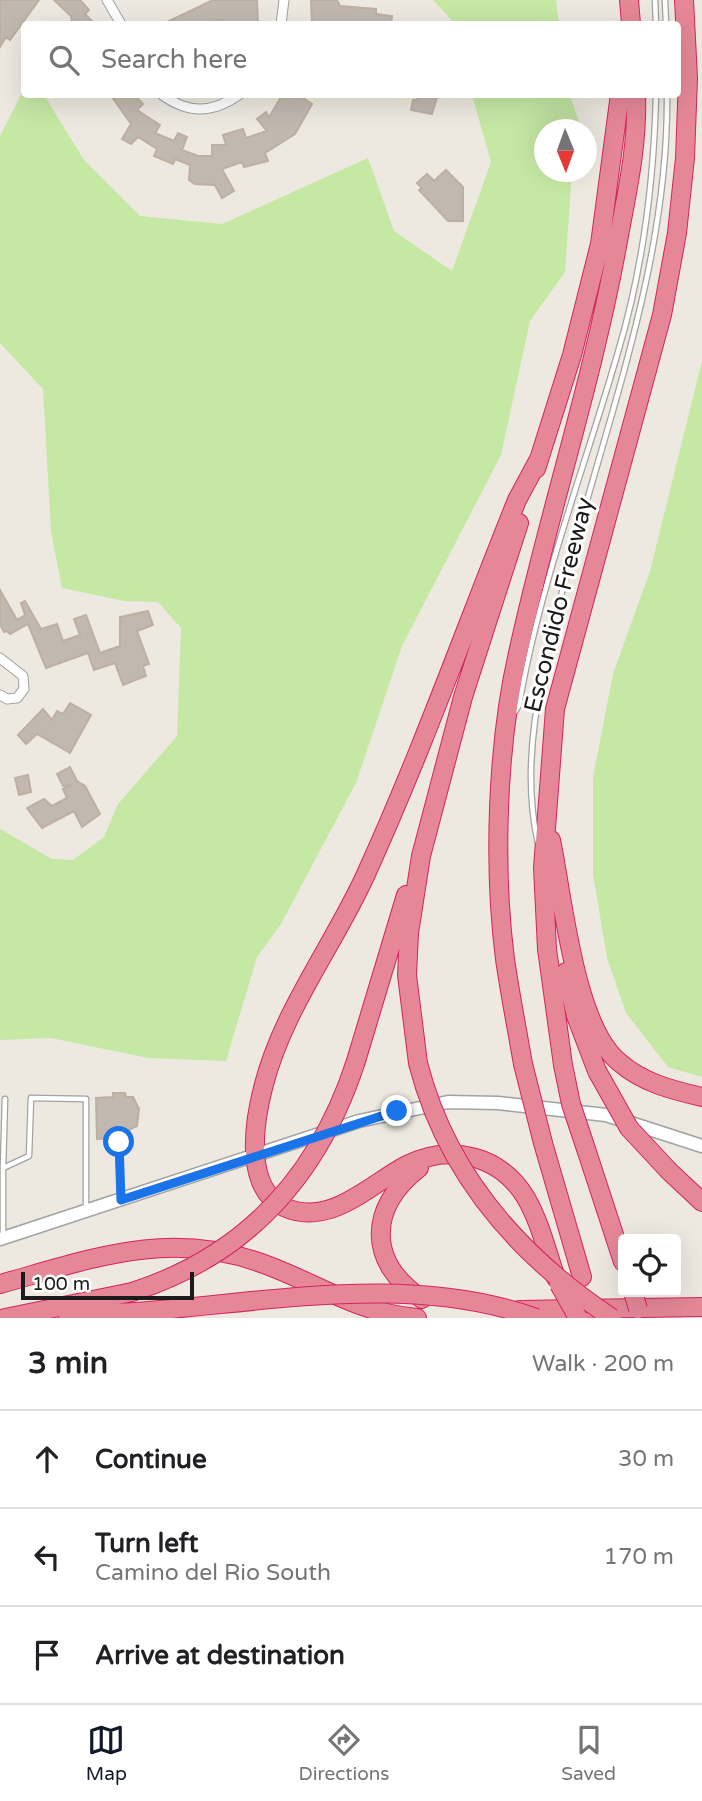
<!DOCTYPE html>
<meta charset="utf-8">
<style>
:root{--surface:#fff;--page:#f6f6f6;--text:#202124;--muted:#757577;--line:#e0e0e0;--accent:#111827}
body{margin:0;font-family:"Varela Round",sans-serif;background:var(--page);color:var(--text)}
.controls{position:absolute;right:21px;bottom:21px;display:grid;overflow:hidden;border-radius:7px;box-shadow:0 7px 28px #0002}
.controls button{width:63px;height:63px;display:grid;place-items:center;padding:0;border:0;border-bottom:2px solid var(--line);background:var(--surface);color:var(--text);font:35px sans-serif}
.compass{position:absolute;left:534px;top:119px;width:63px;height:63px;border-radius:50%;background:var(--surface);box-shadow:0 7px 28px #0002;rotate:179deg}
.scale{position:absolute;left:21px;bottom:18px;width:173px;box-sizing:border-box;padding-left:7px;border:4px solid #1b1b1b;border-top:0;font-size:19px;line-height:24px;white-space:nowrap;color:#1b1b1b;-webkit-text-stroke:5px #fff;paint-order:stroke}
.stop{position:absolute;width:21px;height:21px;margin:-16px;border:5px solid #1a73e8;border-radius:50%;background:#fff}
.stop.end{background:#1a73e8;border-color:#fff;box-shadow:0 2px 7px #0008}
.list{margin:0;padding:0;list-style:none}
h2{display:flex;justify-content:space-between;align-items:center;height:91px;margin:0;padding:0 28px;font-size:30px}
h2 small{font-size:23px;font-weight:400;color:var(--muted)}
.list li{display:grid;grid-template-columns:46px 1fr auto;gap:21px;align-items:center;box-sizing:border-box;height:98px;padding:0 28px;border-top:2px solid var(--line)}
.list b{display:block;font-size:26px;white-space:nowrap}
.list p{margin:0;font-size:23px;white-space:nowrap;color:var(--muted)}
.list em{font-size:23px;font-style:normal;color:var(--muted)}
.icon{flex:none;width:38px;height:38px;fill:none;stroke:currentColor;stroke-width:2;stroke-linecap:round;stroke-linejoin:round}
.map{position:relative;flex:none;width:702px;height:1318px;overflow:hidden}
.search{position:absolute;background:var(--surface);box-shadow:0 7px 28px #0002;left:21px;right:21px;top:21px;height:77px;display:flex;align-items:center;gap:18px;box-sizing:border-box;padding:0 24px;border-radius:7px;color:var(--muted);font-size:26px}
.sheet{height:385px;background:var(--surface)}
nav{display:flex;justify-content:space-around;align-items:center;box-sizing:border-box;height:98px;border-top:2px solid var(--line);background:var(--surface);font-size:19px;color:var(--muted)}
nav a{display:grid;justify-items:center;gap:4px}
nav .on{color:var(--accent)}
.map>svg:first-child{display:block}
.grass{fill:#c5e8a5}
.building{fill:#c1b8b0;stroke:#beafa3;stroke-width:2}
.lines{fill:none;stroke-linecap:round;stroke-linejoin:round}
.service-casing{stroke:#a2a2a2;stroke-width:7}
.minor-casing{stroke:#a2a2a2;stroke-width:11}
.tertiary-casing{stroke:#a2a2a2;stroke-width:15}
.motorway-casing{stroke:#d4245e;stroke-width:20}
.service{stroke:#fff;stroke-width:4.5}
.minor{stroke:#fff;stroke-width:9}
.tertiary{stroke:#fff;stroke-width:12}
.motorway{stroke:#e58797;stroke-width:18}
.motorway-bridge-casing{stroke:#d4245e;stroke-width:20;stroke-linecap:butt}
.motorway-bridge{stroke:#e58797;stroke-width:18}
.route{stroke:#1a73e8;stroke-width:9}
.labels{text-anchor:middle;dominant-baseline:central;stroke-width:6;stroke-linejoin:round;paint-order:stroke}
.street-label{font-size:24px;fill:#1b1b1b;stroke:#fff}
</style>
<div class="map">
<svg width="702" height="1318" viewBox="0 0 702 1318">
<rect width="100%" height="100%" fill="#ede9e0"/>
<!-- grass -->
<path class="grass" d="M433 0H556L559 24H452L450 18Z
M24 89V94L44 95 84 160 140 216 222 224 368 158 394 231 452 271 491 162 472 95H570L581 128 544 130V172H572L565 272 530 321 501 455 402 646 356 783 281 924 257 957 226 1061 148 1058 51 1038 0 1040V829L52 859 73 860 104 837 118 804 177 736 181 628 158 602 124 601 62 588 51 532 43 389 0 343V136Z
M702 361V1077L668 1067 626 1013 607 958 593 874V777L613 674 650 571Z"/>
<!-- building -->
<path class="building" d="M0 0H39L10 40 6 37 0 47Z
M54 0H80L89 10 85 14 95 24H72L71 16Z
M213 0H257L258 24H221L223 19 205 24H163Z
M311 0H337L340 6 376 9V14L392 16 391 24H312Z
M110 94H133L143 104 137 110 160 125 155 133 174 141 178 133 187 137 182 150 198 156H212V145H226L223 135 243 129 246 138 267 131 257 119 266 112 269 117 283 94H297L312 104 295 134 265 153 268 161 244 167 242 162 222 169 234 191 222 198 215 185 195 184 189 180 190 165 175 159 173 164 154 156 157 149 138 137 131 144 122 139 131 124Z
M418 94H438L432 114 411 110 413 100H417Z
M446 170 463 187V221H448L419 190 422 188 417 183 427 174 434 181Z
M0 590 17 620 25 615 21 603 25 601 41 629 57 624 63 641 80 635 74 619 86 615 100 653 120 646V617L148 611 153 625 137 631 149 664 143 666 146 676 123 685 115 663 94 670 88 653 46 668 28 624 10 634 7 631 4 632 0 624Z
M70 703 91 715 70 753 37 734 26 744 18 735 43 709 52 720 57 711 63 714Z
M70 767 77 781 85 786 100 814 82 827 74 811 42 828 27 808 44 799 52 806 67 798 63 789 71 785 63 786 57 774Z
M28 775 31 792 19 795 15 778Z
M113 1093H125L126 1097H133L139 1109 137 1126 130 1129 128 1138 97 1139 96 1098 113 1097Z"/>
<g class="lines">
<!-- service casing -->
<g class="service-casing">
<path id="service" d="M655 0 656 24
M665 0 666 24
M515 712 519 705C540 583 584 470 618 352 643 268 654 182 656 94
M538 843C519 761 542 673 562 592 603 428 669 266 667 94
M119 1142 120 1196
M3 1168 5 1099
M3 1236V1168L29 1156 31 1098 86 1099V1208"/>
</g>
<!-- minor casing -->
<g class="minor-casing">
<path id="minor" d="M107 0 121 24
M281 24 284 0
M161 94C188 114 212 114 240 94
M0 658 23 676 24 689 17 698 7 699 0 695"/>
</g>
<!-- tertiary casing -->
<g class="tertiary-casing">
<path id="tertiary" d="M0 1239 359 1121 448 1102 498 1103 606 1115 702 1146"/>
</g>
<!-- motorway casing -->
<g class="motorway-casing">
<path id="motorway" d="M629 0 631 24
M539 459 517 500C467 624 422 751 366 874 334 945 282 1011 263 1088 254 1123 244 1188 284 1207 330 1228 370 1184 407 1165 451 1143 501 1156 526 1198 540 1222 547 1252 556 1278
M536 469 572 355 600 244 620 94
M551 840C563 897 574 1025 619 1062 643 1083 672 1090 702 1097
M566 972 576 1016 597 1071
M356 1061 406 895
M418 1063 407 975 409 933 421 856 463 697 519 523
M523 1064C517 1029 510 994 505 959 493 865 497 745 518 653 548 515 593 380 618 241 627 192 638 145 636 94
M563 1065 547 949 543 868 555 709 662 315 677 233 685 158 688 78 684 0
M543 1143 582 1277
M587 1152 623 1262
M419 1168C368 1208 367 1262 422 1299
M669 1171 702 1202
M0 1284C91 1259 167 1229 261 1263 318 1283 354 1312 417 1318
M519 1310 702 1307
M68 1316 135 1312
M5 1318 132 1292"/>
</g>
<!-- service -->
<use href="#service" class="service"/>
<!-- minor -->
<use href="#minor" class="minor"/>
<!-- tertiary -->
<use href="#tertiary" class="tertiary"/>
<!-- motorway -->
<use href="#motorway" class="motorway"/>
<!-- motorway-bridge casing -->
<g class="motorway-bridge-casing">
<path id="motorway-bridge" d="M418 1063C446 1173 519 1256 612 1318
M523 1064 543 1143
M563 1065 571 1104 587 1152
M597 1071 629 1128 669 1171
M559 1284 578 1318
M132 1292C248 1255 319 1175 356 1061
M633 1292 638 1309
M135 1312C265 1303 410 1272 536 1318"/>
</g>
<!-- motorway-bridge -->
<use href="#motorway-bridge" class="motorway-bridge"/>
</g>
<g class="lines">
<!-- route -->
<path class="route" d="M119 1142 121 1200 397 1111"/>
</g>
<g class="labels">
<!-- street labels -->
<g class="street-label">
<text transform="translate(559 605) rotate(-76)">Escondido Freeway</text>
</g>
</g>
</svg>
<div class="controls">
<button><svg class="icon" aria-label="locate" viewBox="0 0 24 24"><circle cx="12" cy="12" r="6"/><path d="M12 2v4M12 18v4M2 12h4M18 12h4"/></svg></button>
</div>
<svg class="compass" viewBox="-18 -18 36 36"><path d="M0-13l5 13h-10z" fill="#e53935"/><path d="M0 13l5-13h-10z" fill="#757577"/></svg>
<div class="scale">100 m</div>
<div class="stop" style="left:119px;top:1142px"></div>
<div class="stop end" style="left:397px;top:1111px"></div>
<div class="search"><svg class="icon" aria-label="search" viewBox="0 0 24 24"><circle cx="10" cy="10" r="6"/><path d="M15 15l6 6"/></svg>Search here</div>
</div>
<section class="sheet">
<h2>3 min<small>Walk · 200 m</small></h2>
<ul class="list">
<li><svg class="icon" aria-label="ahead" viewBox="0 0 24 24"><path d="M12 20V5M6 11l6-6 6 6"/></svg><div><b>Continue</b></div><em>30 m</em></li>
<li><svg class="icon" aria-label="left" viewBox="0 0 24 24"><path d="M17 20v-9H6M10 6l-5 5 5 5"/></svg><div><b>Turn left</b><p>Camino del Rio South</p></div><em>170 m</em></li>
<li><svg class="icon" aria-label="arrive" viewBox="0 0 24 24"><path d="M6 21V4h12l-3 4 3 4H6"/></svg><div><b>Arrive at destination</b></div></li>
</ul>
</section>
<nav>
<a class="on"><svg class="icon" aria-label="map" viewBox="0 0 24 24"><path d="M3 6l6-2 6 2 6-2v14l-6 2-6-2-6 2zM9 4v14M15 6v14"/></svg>Map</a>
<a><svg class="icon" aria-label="directions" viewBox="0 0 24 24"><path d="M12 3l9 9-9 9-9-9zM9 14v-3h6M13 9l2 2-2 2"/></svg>Directions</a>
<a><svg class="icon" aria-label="saved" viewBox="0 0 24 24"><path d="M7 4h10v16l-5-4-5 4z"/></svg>Saved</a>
</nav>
